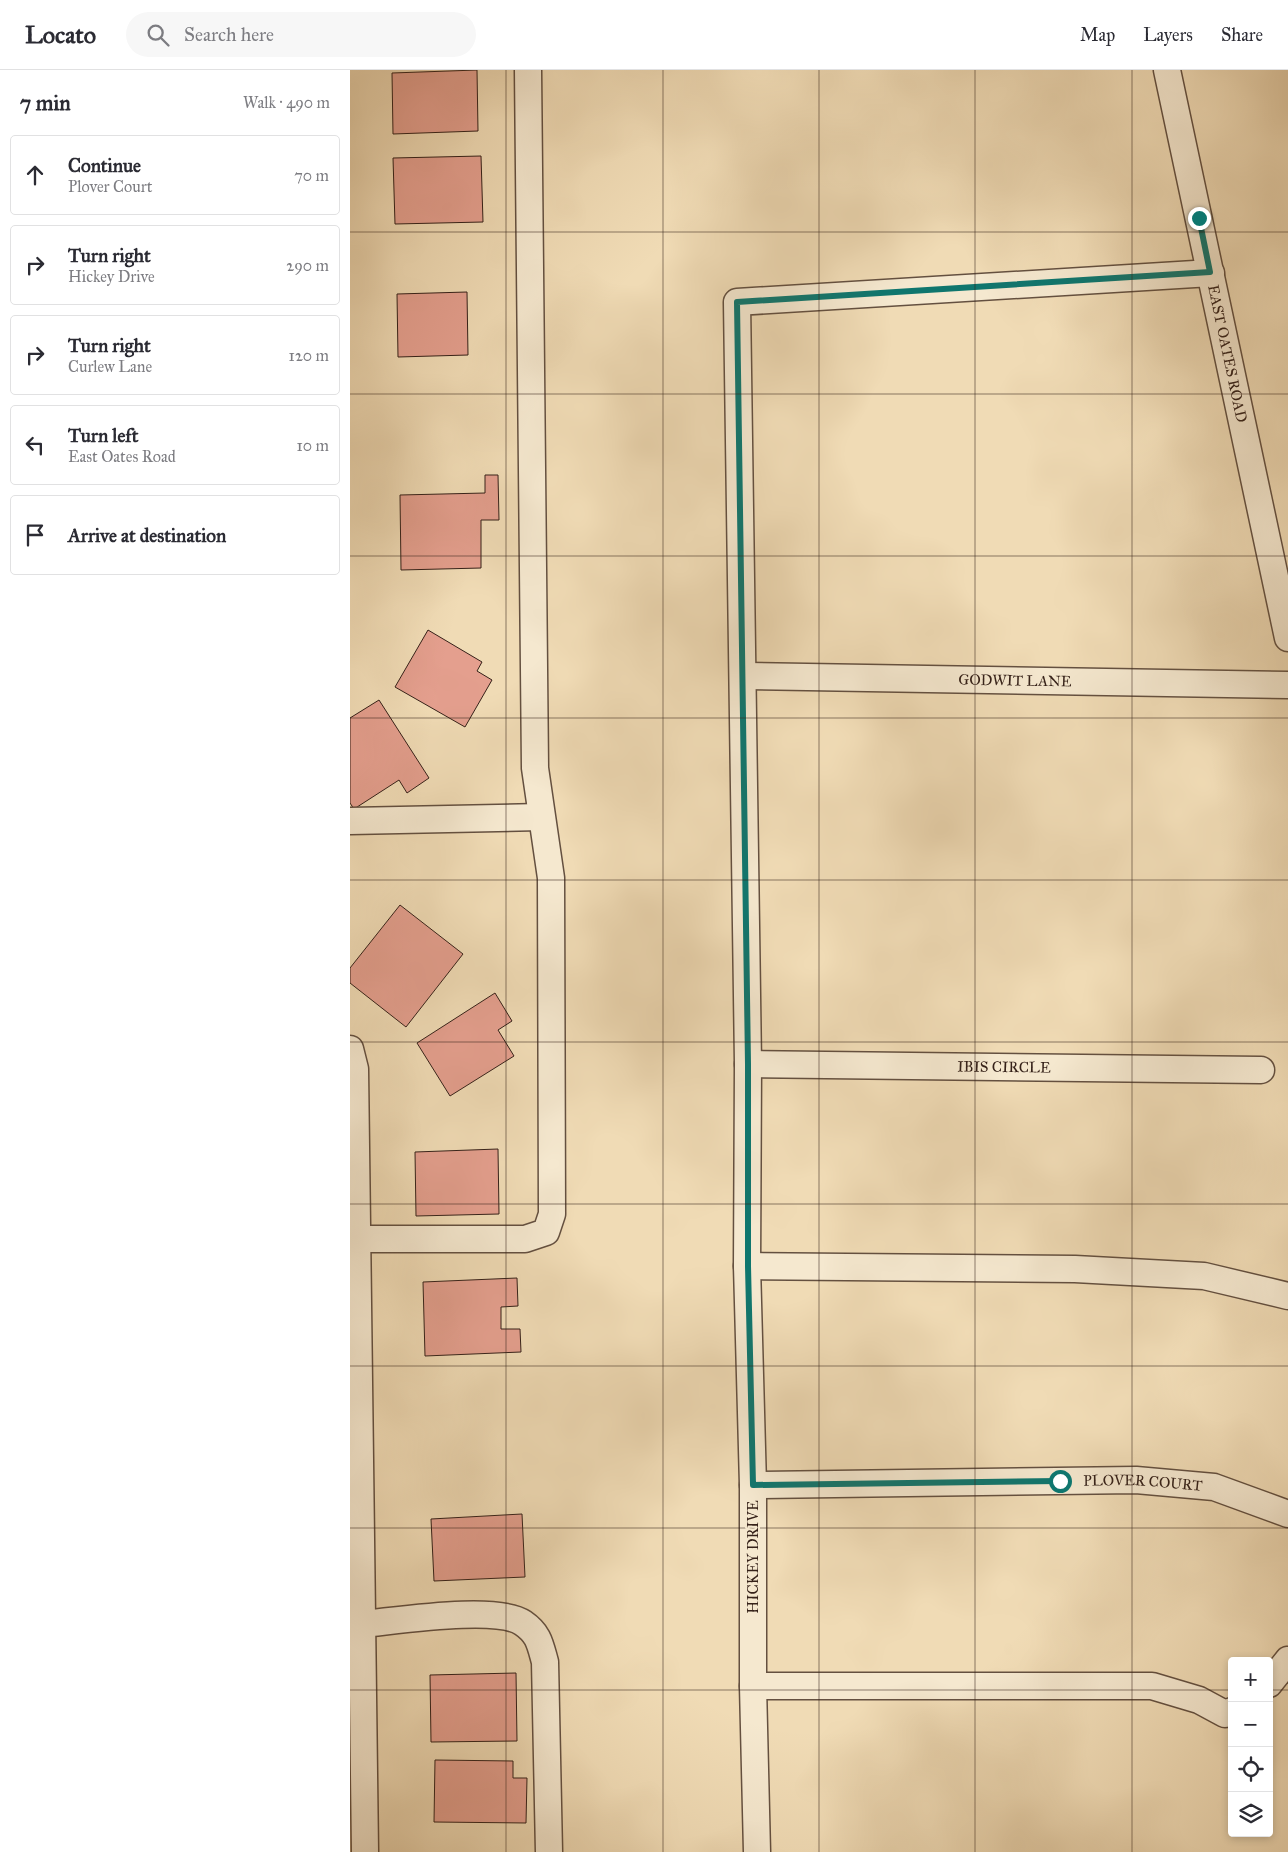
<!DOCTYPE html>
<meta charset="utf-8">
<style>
:root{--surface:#fff;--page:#f7f7f7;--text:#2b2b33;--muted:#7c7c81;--line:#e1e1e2}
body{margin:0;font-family:"IM FELL Great Primer",serif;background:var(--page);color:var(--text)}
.controls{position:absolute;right:15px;bottom:15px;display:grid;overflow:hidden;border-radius:5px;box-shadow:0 2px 8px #0003}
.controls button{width:45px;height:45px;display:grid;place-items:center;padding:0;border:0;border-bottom:1px solid var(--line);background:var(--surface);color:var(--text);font:25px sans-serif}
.stop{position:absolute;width:15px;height:15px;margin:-11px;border:4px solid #0f766e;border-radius:50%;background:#fff}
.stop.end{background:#0f766e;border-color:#fff;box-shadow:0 1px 5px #0008}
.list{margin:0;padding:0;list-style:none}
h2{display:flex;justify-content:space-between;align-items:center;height:65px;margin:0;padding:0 20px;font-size:21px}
h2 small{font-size:16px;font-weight:400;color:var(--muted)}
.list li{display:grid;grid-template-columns:32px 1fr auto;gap:15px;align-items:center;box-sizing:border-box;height:80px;margin:0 10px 10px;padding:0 10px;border:1px solid var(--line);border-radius:5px}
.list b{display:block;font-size:19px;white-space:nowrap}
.list p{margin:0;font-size:16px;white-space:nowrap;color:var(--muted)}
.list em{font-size:16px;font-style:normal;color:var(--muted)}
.icon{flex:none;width:28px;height:28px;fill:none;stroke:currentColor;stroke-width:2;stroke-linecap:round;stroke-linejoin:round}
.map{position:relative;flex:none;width:938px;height:1782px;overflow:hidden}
header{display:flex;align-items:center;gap:30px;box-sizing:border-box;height:70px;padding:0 25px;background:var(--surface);border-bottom:1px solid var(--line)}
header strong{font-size:24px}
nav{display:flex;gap:28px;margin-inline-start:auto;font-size:18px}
.search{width:350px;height:45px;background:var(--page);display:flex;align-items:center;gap:12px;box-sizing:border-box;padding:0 18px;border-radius:28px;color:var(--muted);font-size:19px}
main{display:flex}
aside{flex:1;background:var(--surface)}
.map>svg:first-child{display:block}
.building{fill:#e49f8e;stroke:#352119}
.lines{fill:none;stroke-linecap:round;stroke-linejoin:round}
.minor-casing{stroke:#645040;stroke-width:29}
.minor{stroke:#f5e8cf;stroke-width:26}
.route{stroke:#0f766e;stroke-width:6}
.grid{fill:none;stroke:#352119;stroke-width:1;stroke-opacity:0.55}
.labels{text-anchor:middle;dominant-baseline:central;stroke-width:4;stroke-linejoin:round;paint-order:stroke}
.street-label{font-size:15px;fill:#352119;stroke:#f5e8cf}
</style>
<header>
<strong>Locato</strong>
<div class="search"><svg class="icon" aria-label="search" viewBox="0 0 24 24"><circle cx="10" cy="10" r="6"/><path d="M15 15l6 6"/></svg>Search here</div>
<nav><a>Map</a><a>Layers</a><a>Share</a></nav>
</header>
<main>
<aside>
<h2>7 min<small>Walk · 490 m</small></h2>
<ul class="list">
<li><svg class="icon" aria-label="ahead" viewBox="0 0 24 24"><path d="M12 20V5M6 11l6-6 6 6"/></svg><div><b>Continue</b><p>Plover Court</p></div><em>70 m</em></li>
<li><svg class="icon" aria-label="right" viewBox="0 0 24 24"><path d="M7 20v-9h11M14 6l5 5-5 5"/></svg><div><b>Turn right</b><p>Hickey Drive</p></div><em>290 m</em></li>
<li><svg class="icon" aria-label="right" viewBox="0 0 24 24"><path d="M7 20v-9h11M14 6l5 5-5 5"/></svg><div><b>Turn right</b><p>Curlew Lane</p></div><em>120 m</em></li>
<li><svg class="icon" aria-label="left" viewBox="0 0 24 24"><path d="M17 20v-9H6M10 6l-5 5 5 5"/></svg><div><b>Turn left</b><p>East Oates Road</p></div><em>10 m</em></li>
<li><svg class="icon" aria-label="arrive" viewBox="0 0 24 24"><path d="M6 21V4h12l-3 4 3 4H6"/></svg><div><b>Arrive at destination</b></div></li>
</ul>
</aside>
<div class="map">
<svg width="938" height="1782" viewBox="0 0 938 1782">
<rect width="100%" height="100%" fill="#f0dbb5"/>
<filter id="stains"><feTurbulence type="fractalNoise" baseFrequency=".004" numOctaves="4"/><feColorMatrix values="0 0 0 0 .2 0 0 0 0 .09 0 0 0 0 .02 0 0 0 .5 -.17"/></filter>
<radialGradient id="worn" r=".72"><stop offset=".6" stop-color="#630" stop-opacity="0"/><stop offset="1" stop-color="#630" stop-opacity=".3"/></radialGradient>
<!-- building -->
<path class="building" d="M127 0 128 61 43 64 42 3Z
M131 86 133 152 45 154 43 88Z
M117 222 118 285 48 287 47 224Z
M135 405H148L149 450H131V498L51 500 50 425 135 423Z
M78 560 132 592 127 601 142 610 115 657 45 617Z
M29 630 79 708 57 723 49 710 4 739 0 733V648Z
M50 835 113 884 56 957 0 913V898Z
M145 923 162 951 148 960 164 986 100 1026 67 973Z
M148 1079 149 1144 66 1146 65 1082Z
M167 1208 168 1236 151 1237V1259H170L171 1282 75 1286 73 1212Z
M172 1444 175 1507 84 1511 81 1449Z
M166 1603 167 1671 81 1672 80 1605Z
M85 1690 163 1691V1708H177L176 1753 84 1752Z"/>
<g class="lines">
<!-- minor casing -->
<g class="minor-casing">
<g id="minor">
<path id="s1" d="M817 0 938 568"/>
<path id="s2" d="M394 606 938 615"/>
<path d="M0 751 191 747"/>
<path d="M0 979 5 999 15 1782"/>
<path id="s3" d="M398 994 911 1000"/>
<path d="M7 1169H175L196 1162 202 1144 201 808 185 698 178 0"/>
<path d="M397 1196 725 1199 854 1206 938 1226"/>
<path id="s4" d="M403 1415 786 1410 864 1417 938 1444"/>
<path d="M12 1554C46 1551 147 1535 173 1553 189 1564 190 1574 195 1592L199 1782"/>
<path d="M919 1614 938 1590"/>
<path d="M403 1616H802L849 1630 875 1644 882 1641"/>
<path d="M407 1782 403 1616V1415L397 1196 398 994 387 232 861 203"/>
</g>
</g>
<!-- minor -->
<use href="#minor" class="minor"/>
</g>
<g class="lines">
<!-- route -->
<path class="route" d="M710 1411 403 1415 398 1196V994L387 232 860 202 849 148"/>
</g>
<!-- grid -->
<path class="grid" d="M156 0V1782M313 0V1782M469 0V1782M625 0V1782M782 0V1782M0 162H938M0 324H938M0 486H938M0 648H938M0 810H938M0 972H938M0 1134H938M0 1296H938M0 1458H938M0 1620H882M919 1620H938"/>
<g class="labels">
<!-- street labels -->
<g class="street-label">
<text stroke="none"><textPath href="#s1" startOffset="290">EAST OATES ROAD</textPath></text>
<text stroke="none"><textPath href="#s2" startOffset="271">GODWIT LANE</textPath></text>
<text stroke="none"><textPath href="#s3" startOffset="256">IBIS CIRCLE</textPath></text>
<text stroke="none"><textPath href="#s4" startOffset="390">PLOVER COURT</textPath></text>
<text transform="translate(403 1487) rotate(-90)">HICKEY DRIVE</text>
</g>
</g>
<rect width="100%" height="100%" filter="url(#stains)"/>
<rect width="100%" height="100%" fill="url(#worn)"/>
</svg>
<div class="controls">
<button>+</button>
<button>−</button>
<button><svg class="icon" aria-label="locate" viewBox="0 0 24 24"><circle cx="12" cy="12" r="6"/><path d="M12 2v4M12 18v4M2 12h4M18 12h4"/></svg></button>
<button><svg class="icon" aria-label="layers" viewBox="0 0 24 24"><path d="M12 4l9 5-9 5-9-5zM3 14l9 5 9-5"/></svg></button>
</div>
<div class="stop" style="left:710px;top:1411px"></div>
<div class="stop end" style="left:849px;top:148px"></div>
</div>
</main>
